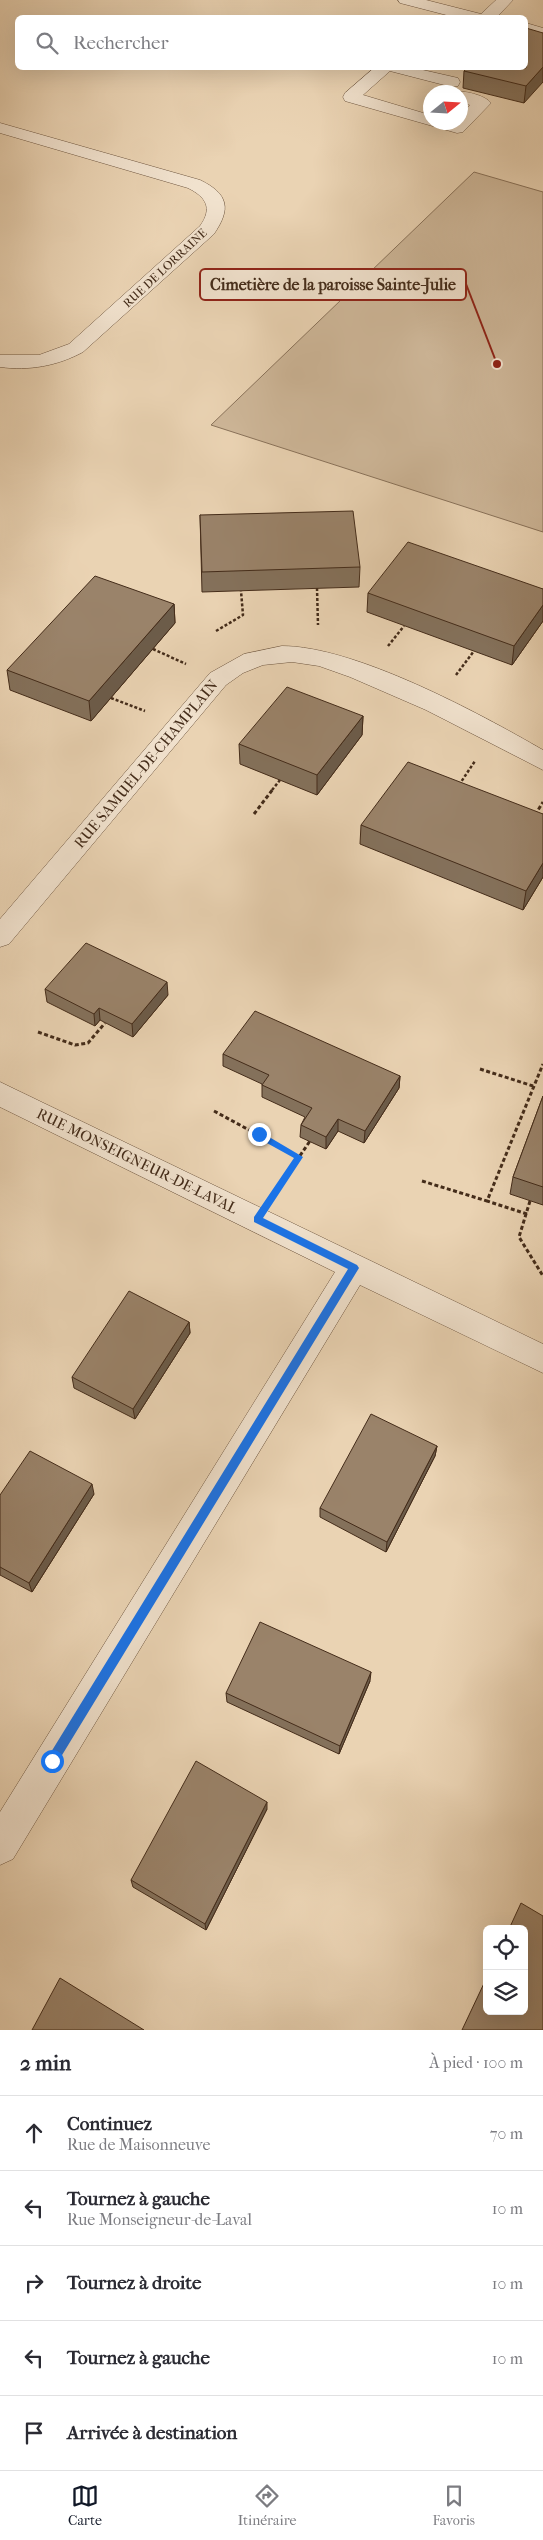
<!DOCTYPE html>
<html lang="fr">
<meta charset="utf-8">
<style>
:root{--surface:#fff;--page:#f7f7f7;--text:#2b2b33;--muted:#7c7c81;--line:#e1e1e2;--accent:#111827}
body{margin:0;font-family:"IM FELL French Canon",serif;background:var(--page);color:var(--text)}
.controls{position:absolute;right:15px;bottom:15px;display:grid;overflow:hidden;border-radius:8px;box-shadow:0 5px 20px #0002}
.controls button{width:45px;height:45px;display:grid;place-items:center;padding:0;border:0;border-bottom:1px solid var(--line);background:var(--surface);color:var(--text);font:25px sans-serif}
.compass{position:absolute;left:423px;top:85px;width:45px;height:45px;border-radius:50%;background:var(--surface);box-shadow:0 5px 20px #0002;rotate:72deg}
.stop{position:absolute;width:15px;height:15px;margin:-11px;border:4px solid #1a73e8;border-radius:50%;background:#fff}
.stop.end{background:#1a73e8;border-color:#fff;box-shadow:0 1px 5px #0008}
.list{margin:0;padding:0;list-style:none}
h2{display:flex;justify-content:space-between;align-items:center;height:65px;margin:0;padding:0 20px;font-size:21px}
h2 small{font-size:16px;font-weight:400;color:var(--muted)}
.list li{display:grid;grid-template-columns:32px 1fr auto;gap:15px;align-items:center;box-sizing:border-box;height:75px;padding:0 20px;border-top:1px solid var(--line)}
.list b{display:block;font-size:19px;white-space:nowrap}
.list p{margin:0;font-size:16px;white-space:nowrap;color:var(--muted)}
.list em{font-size:16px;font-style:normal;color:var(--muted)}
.icon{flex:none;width:28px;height:28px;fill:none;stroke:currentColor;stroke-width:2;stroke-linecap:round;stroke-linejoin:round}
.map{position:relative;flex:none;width:543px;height:2030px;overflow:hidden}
.search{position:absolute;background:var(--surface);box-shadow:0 5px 20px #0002;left:15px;right:15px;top:15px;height:55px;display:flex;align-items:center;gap:12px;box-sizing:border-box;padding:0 18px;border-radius:8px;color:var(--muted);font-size:19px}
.sheet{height:440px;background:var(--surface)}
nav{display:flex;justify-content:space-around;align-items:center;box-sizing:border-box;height:70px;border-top:1px solid var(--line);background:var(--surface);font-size:14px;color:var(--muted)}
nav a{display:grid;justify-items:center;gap:2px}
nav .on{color:var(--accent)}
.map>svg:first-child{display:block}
.green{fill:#ceb799;stroke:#89725a}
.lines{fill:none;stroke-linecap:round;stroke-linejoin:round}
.minor-casing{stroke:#6e5640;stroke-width:1}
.path-far1{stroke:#442c1a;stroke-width:2.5;stroke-dasharray:3 2;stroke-linecap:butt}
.path{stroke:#442c1a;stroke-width:3;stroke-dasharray:4 2.5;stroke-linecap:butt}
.minor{fill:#f1e2ce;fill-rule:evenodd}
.wall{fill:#84715b;stroke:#442c1a}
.shaded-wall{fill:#6c5c4a;stroke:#442c1a}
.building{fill:#9a836a;stroke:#442c1a}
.route{fill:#1a73e8}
.labels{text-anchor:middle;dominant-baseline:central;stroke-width:4;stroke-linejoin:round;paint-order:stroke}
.far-street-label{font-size:12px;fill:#442c1a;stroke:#f1e2ce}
.street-label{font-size:15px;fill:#442c1a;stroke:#f1e2ce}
.leader{fill:none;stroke:#8f2418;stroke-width:2}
.callout-dot{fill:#8f2418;stroke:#f1e2ce;stroke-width:2}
.callout{fill:#f1e2ce;stroke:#8f2418;stroke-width:2}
.callout-label{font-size:16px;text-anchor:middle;font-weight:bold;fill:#442c1a}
</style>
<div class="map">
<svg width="543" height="2030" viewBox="0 0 543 2030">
<rect width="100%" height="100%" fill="#ead3b3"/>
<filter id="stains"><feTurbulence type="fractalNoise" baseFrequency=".004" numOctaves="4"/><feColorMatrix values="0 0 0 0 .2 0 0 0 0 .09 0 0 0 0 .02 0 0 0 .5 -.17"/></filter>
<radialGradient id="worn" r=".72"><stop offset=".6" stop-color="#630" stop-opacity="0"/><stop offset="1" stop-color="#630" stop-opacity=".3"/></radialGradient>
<!-- green -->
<path class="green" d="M474 172 543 192V532L211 425Z"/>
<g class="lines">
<!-- minor casing -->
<g class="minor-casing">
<path id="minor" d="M398 0H426L481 14 496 0H513L496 18H458L400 3Z
M526 23 543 28V38L526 33Z
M374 68H414L458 78 460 82 458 86 452 87 390 71 363 95 430 115V122H460V115L470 105 460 102V92H454C463 90 485 95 491 103L463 132 457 133 345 101 343 97 345 93Z
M0 123 200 180C229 194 231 209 214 234L83 352C57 366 29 371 0 367V355H39L69 344 200 226C213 208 206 197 188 188L0 133Z
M282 646C355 646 479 713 543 750V770L426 710 350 677 319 666 292 662 263 665 243 673 226 685 9 944 0 947V919L210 673 244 654Z
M0 1082 543 1344V1373L360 1285 13 1859 0 1865V1812L335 1272 0 1107Z"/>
</g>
<!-- path-far1 -->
<path class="path-far1" d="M317 588 318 625
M216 631 243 615 241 591
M388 646 404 626
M153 649 186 664
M456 675 474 651
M111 698 145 711
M459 785 475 761
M272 790 280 780"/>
<!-- path -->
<path class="path" d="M254 814 273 789
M535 815 543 802
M38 1032 75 1045 88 1043 105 1023
M480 1069 533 1086
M214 1111 299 1157
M422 1181 487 1201
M278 1188 310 1141
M530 1201 519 1237 543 1276
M527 1214 487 1201 543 1064"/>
<!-- minor -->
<use href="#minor" class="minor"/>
</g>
<!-- wall -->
<path class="wall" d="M543 33 524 103 463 88 464 71Z
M200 515 360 567 359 587 202 592Z
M543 589V621L512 665 367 612 368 593Z
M174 604 175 623 91 721 10 690 7 670Z
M363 716 362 735 317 795 240 764 239 744Z
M543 814V877L523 910 360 844 361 825Z
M45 989 168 995 133 1037 100 1020 95 1026 47 1002Z
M223 1054 400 1076 399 1088 364 1143 338 1131 326 1149 300 1137 301 1125 305 1117 262 1097V1084L223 1066Z
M543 1096V1205L510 1194 513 1177Z
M189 1322 190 1333 135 1419 74 1388 72 1377Z
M437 1446 435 1456 386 1552 320 1517V1508Z
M94 1494 32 1592 0 1575V1495Z
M370 1681 339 1754 227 1702 226 1693Z
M267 1809 206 1930 133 1887 131 1880Z"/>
<!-- shaded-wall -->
<path class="shaded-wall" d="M543 67V82L524 103 526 86Z
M174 604 175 623 91 721 89 701Z
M543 605V621L512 665 514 646Z
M363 716 362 735 317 795V775Z
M543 863V877L523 910 526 891Z
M167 982 168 995 133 1037 132 1024Z
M99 1008 100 1020 95 1026 94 1014Z
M400 1076 399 1088 364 1143 365 1131Z
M338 1119V1131L326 1149V1137Z
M189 1322 190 1333 135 1419 133 1409Z
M437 1446 435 1456 386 1552 387 1542Z
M92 1484 94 1494 32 1592 29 1583Z
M371 1672 370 1681 339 1754 340 1746Z
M267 1802V1809L206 1930 205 1924Z"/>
<!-- building -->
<path class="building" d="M526 28 543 33V67L526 86 464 71 467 68H526Z
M353 511 360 567 202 572 200 515Z
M408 542 543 589V605L514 646 368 593Z
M95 576 174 604 89 701 7 670Z
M287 687 363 716 317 775 239 744Z
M408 762 543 814V863L526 891 361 825Z
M86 943 167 982 132 1024 99 1008 94 1014 45 989Z
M255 1011 400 1076 365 1131 338 1119 326 1137 301 1125 312 1108 262 1085 269 1075 223 1054Z
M543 1096V1187L513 1177Z
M129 1291 189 1322 133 1409 72 1377Z
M371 1414 437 1446 387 1542 320 1508Z
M30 1451 92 1484 29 1583 0 1567V1495Z
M260 1622 371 1672 340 1746 226 1693Z
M196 1761 267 1802 205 1924 131 1880Z
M521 1903 543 1916V2030H462L487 1977V2011H524V1929H509Z
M60 1978 144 2030H32Z"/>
<!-- route -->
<path class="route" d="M259 1131 303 1157 263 1218 357 1265 359 1268 56 1765 52 1766 47 1761 48 1757 348 1269 254 1222V1217L294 1158 256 1137 255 1134Z"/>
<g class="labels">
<!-- far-street labels -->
<g class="far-street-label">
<text transform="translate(165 268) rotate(-43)">RUE DE LORRAINE</text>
</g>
<!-- street labels -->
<g class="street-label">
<text transform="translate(146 764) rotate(-50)">RUE SAMUEL-DE-CHAMPLAIN</text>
<text transform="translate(137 1161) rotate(26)">RUE MONSEIGNEUR-DE-LAVAL</text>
</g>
</g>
<!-- callouts -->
<path class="leader" d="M497 364L466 284"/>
<circle class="callout-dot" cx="497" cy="364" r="5"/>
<rect class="callout" x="200" y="269" width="266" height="31" rx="5"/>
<g class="callout-label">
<text x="333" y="290">Cimetière de la paroisse Sainte-Julie</text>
</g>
<rect width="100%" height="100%" filter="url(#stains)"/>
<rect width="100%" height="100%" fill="url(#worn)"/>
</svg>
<div class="controls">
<button><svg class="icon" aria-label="locate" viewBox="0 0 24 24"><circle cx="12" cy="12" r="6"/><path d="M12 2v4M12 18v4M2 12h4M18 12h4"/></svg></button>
<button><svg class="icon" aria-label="layers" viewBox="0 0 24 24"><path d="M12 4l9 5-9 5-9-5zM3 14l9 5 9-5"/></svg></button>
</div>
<svg class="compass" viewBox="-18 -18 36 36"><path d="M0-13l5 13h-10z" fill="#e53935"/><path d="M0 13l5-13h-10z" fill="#7c7c81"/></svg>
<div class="stop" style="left:52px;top:1761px"></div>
<div class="stop end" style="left:259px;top:1134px"></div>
<div class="search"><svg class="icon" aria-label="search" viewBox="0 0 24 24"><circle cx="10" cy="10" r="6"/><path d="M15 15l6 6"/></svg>Rechercher</div>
</div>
<section class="sheet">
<h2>2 min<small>À pied · 100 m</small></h2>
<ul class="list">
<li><svg class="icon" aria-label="ahead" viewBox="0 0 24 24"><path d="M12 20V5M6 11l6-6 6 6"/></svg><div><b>Continuez</b><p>Rue de Maisonneuve</p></div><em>70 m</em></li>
<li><svg class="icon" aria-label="left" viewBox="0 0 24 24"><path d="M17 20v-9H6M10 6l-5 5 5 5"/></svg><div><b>Tournez à gauche</b><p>Rue Monseigneur-de-Laval</p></div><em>10 m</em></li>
<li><svg class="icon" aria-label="right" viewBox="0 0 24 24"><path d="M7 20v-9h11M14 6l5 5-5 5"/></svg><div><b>Tournez à droite</b></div><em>10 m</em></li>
<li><svg class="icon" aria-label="left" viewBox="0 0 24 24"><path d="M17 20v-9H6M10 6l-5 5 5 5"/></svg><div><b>Tournez à gauche</b></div><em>10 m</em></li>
<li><svg class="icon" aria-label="arrive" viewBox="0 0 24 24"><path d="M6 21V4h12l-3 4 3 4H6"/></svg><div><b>Arrivée à destination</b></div></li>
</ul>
</section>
<nav>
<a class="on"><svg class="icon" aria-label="map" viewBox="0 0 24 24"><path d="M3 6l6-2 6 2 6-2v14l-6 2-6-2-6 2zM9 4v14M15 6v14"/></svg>Carte</a>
<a><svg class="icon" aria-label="directions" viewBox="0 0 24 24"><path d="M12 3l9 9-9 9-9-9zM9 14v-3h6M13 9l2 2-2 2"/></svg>Itinéraire</a>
<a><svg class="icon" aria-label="saved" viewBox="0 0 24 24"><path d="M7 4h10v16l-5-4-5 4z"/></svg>Favoris</a>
</nav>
